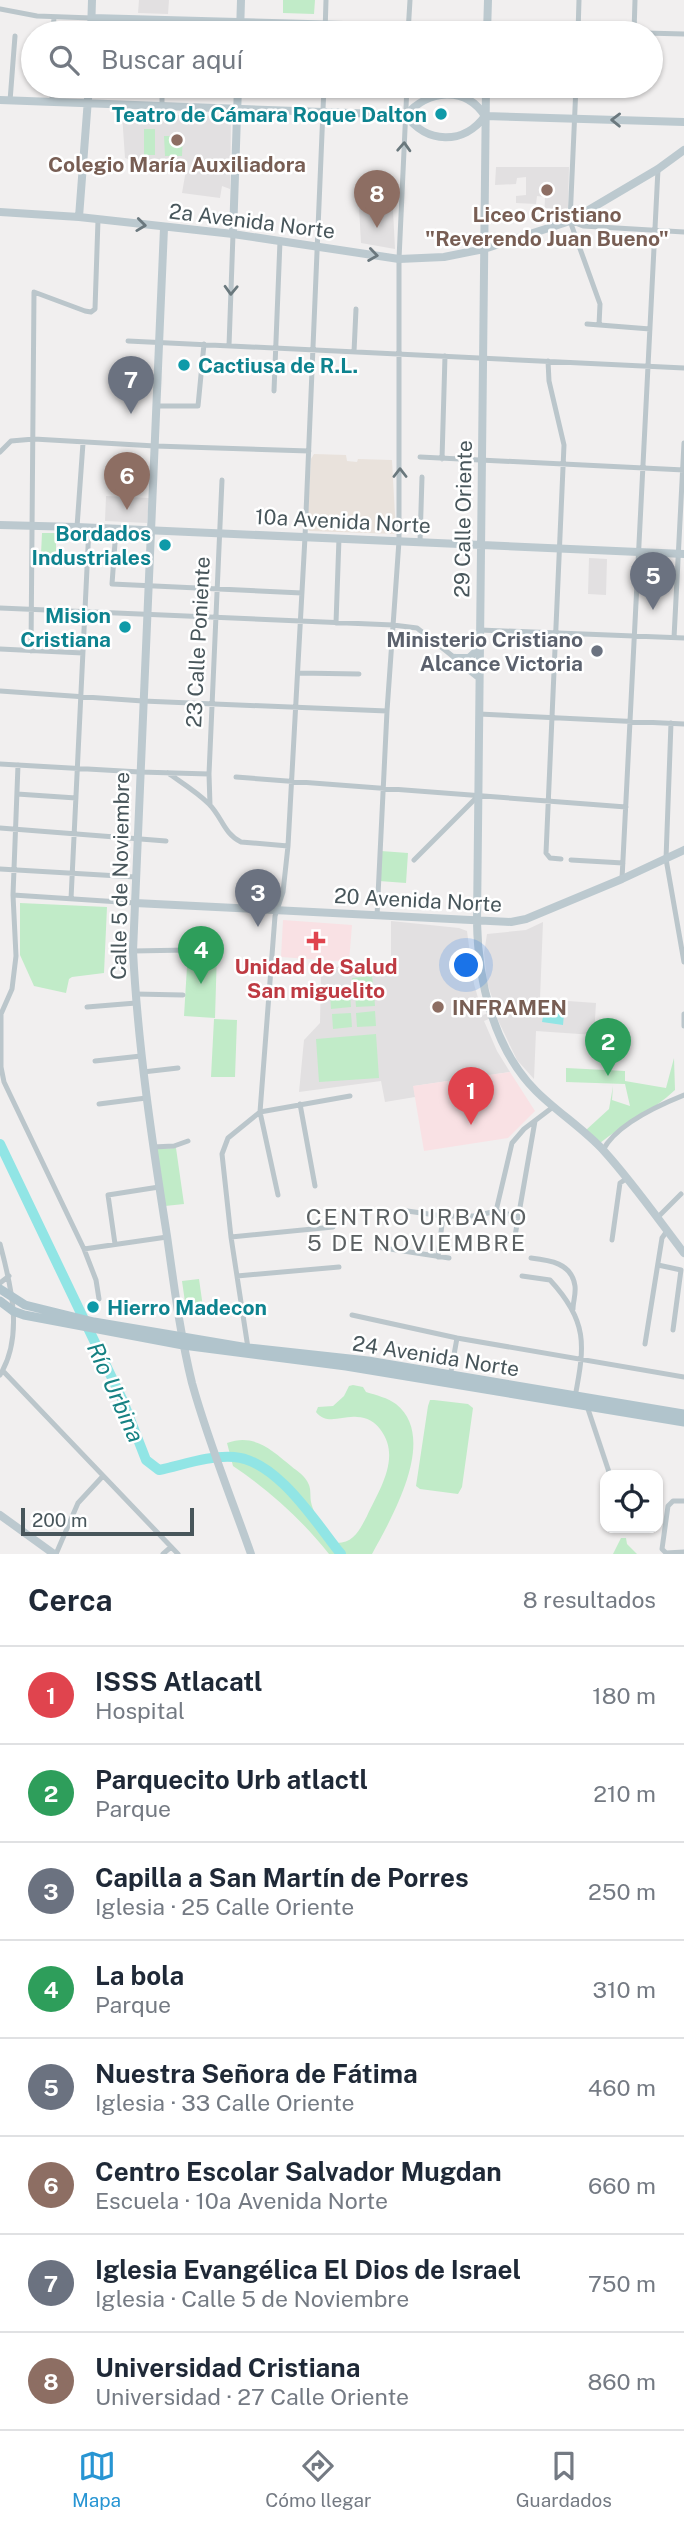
<!DOCTYPE html>
<html lang="es">
<meta charset="utf-8">
<style>
:root{--surface:#fff;--page:#f2f2f3;--text:#1f2937;--muted:#747a83;--line:#e0e1e3;--accent:#2795d3}
body{margin:0;font-family:"Public Sans",sans-serif;background:var(--page);color:var(--text)}
.controls{position:absolute;right:21px;bottom:21px;display:grid;overflow:hidden;border-radius:14px;box-shadow:0 2px 5px #0004}
.controls button{width:63px;height:63px;display:grid;place-items:center;padding:0;border:0;border-bottom:2px solid var(--line);background:var(--surface);color:var(--text);font:35px sans-serif}
.scale{position:absolute;left:21px;bottom:18px;width:173px;box-sizing:border-box;padding-left:7px;border:4px solid #48565b;border-top:0;font-size:19px;line-height:24px;white-space:nowrap;color:#48565b;-webkit-text-stroke:5px #fff;paint-order:stroke}
.you{position:absolute;left:467px;top:966px;width:24px;height:24px;margin:-18px;border:5px solid #fff;border-radius:50%;background:#1a73e8;box-shadow:0 0 0 10px #1a73e833}
.badge{display:grid;place-items:center;width:46px;height:46px;border-radius:50%;background:var(--accent);color:#fff;font-size:23px;font-weight:700}
.pin{position:absolute;translate:-50% -58px;filter:drop-shadow(0 2px 4px #0008)}
.pin::after{content:'';position:absolute;top:37px;width:24px;height:21px;background:inherit;clip-path:polygon(0 0,100% 0,50% 100%)}
.list{margin:0;padding:0;list-style:none}
h2{display:flex;justify-content:space-between;align-items:center;height:91px;margin:0;padding:0 28px;font-size:30px}
h2 small{font-size:23px;font-weight:400;color:var(--muted)}
.list li{display:grid;grid-template-columns:46px 1fr auto;gap:21px;align-items:center;box-sizing:border-box;height:98px;padding:0 28px;border-top:2px solid var(--line)}
.list b{display:block;font-size:26px;white-space:nowrap}
.list p{margin:0;font-size:23px;white-space:nowrap;color:var(--muted)}
.list em{font-size:23px;font-style:normal;color:var(--muted)}
.icon{flex:none;width:38px;height:38px;fill:none;stroke:currentColor;stroke-width:2;stroke-linecap:round;stroke-linejoin:round}
.map{position:relative;flex:none;width:684px;height:1554px;overflow:hidden}
.search{position:absolute;background:var(--surface);box-shadow:0 2px 5px #0004;left:21px;right:21px;top:21px;height:77px;display:flex;align-items:center;gap:18px;box-sizing:border-box;padding:0 24px;border-radius:38px;color:var(--muted);font-size:26px}
.sheet{height:875px;background:var(--surface)}
nav{display:flex;justify-content:space-around;align-items:center;box-sizing:border-box;height:98px;border-top:2px solid var(--line);background:var(--surface);font-size:19px;color:var(--muted)}
nav a{display:grid;justify-items:center;gap:4px}
nav .on{color:var(--accent)}
.map>svg:first-child{display:block}
.commercial{fill:#e9e2dc}
.education{fill:#e2e0e1}
.medical{fill:#f9e1e4}
.green{fill:#c1ebc8}
.water{fill:#91e5e5}
.lines{fill:none;stroke-linecap:round;stroke-linejoin:round}
.river{stroke:#91e5e5;stroke-width:10}
.street{stroke:#bbc6cb;stroke-width:5}
.secondary{stroke:#bcc9cf;stroke-width:8}
.primary{stroke:#b1c4cc;stroke-width:9}
.oneway{stroke:#6b787e}
.oneway2{stroke:#6a787d}
.culture-dot{fill:#0f9aa8;stroke:#fff;stroke-width:2.5}
.education-dot{fill:#8d6e63;stroke:#fff;stroke-width:2.5}
.worship-dot{fill:#6b7280;stroke:#fff;stroke-width:2.5}
.health-dot{fill:#e0444e;stroke:#fff;stroke-width:2.5}
.labels{text-anchor:middle;dominant-baseline:central;stroke-width:5;stroke-linejoin:round;paint-order:stroke}
.culture-label{font-size:21px;font-weight:bold;fill:#0d838f;stroke:#fff;text-anchor:end}
.education-label{font-size:21px;font-weight:bold;fill:#785e54;stroke:#fff}
.street-label{font-size:21px;fill:#48565b;stroke:#fff}
.worship-label{font-size:21px;font-weight:bold;fill:#5b616d;stroke:#fff;text-anchor:end}
.health-label{font-size:21px;font-weight:bold;fill:#be3a42;stroke:#fff}
.neighbourhood-label{font-size:23px;letter-spacing:2px;fill:#5c6163;stroke:#fff}
.water-label{font-size:23px;font-style:italic;fill:#168283;stroke:#fff}
</style>
<div class="map">
<svg width="684" height="1554" viewBox="0 0 684 1554">
<rect width="100%" height="100%" fill="#f1efef"/>
<!-- commercial -->
<path class="commercial" d="M314 454 346 455 347 461 357 462 358 459 392 460 396 534 309 531 307 528 311 459Z"/>
<!-- education -->
<path class="education" d="M139 0H169L168 14 138 13Z
M122 114 231 116 230 189 222 186 220 198 182 193 186 170H154L153 173H144L143 169H131V160L125 158Z
M496 167H569L568 208 544 222 545 197 537 196 536 204 516 203V196L526 195V177L517 178 516 184 495 185Z
M359 207 393 210 395 249 361 243Z
M106 496 149 498 147 523 105 521Z
M589 558 607 559 606 595 588 594Z
M391 921 459 928 467 931 474 984 483 1015 496 1010 487 982 484 953 487 934 526 930 543 922 540 999 596 1003 594 1035 536 1031 534 1079 517 1060 496 1016 484 1021 497 1051 510 1072 414 1086 415 1097 385 1102 381 1081 299 1092 304 1040 320 1023 321 974 337 967 391 962Z"/>
<!-- medical -->
<path class="medical" d="M283 920 352 925 349 962 281 957Z
M510 1072 535 1111 508 1138 424 1151 413 1086Z"/>
<!-- green -->
<path class="green" d="M283 0H315L314 14 283 13Z
M249 29 316 31 319 33H247Z
M144 129H155V155H144Z
M173 134H183L182 156H165L164 136H172L173 149Z
M42 533H56V554H41Z
M381 851 408 853 406 883 379 881Z
M20 903 107 907 104 973 72 977 69 979 66 993 34 986 20 955Z
M188 950 217 951 215 1018 184 1016Z
M372 976 373 985 353 987 352 978Z
M374 992 375 1006 356 1007 355 993Z
M350 993 351 1007 331 1009 330 994Z
M375 1011 376 1026 357 1027 356 1013Z
M351 1013 352 1027 333 1029 332 1014Z
M214 1019 237 1020 235 1077H211Z
M376 1034 379 1078 319 1082 316 1039Z
M674 1058 675 1090C652 1112 624 1123 600 1143L586 1130 609 1109 613 1086 612 1100 630 1106 625 1084 566 1082V1068L625 1071V1081L666 1088Z
M176 1148 184 1204 165 1206 157 1149Z
M199 1279 204 1314 187 1316 182 1281Z
M353 1385 363 1387 366 1392C376 1395 388 1398 396 1404 439 1438 391 1519 372 1554H329C302 1520 269 1490 233 1466L227 1443C254 1433 272 1450 291 1466 298 1472 305 1475 309 1485 311 1490 310 1496 311 1502 314 1516 326 1533 337 1543 354 1543 360 1529 367 1516 379 1490 402 1457 380 1429 375 1422 367 1417 357 1417 343 1415 327 1426 316 1412L318 1407 333 1406 344 1396 349 1386Z
M434 1400 468 1404 473 1408 462 1487 458 1494 420 1489 416 1486 428 1406 430 1400Z
M621 1538H626L627 1544 637 1554H613Z"/>
<!-- water -->
<path class="water" d="M544 1011 564 1014 563 1025 542 1022Z"/>
<g class="lines">
<!-- river -->
<path class="river" d="M0 1144 123 1401 146 1460 159 1470C183 1465 209 1455 234 1457 277 1460 316 1523 341 1554"/>
<!-- street -->
<path class="street" d="M0 9 37 16 92 18
M487 29 684 34
M53 33 54 17
M170 33 181 20
M325 33 326 0
M408 33 410 0
M578 33 579 0
M634 33 635 0
M576 86 570 221 600 304 599 325
M10 101 15 36
M52 102V86
M162 106V86
M570 221 583 226 684 232
M587 324 650 329
M128 341 684 368
M229 346 233 234
M354 352 356 309
M548 361 549 381 564 445 546 853 550 858 561 859
M274 391 280 241
M157 406H198L204 344
M0 452 11 441 34 439 155 446 309 451
M420 457 684 470
M442 459 445 356
M77 527 83 443
M116 529 112 584 302 593
M420 542 422 477
M0 608 393 625 417 628 455 658
M336 623 339 538
M480 630 684 638
M674 638 684 443
M0 649 83 653
M31 651 34 292 85 311 91 312 95 309 98 220
M298 673 359 674
M0 691 143 701 387 711
M479 714 684 724
M671 723 666 859 684 962
M0 764 140 772 209 774
M18 765 13 895 16 956 12 989 1 1014V1067L4 1082 84 1249 96 1280 99 1299
M168 773C182 783 197 792 209 804 222 817 224 834 241 842L288 846
M236 777 626 807
M17 794 76 798
M210 805 209 774 222 480
M0 828 166 841
M414 860 478 796
M571 860 623 863
M0 869 136 877
M622 879 658 169
M13 895 135 903
M71 899 89 527
M377 916 387 711 399 541V259L407 86
M133 951 188 950
M135 994 183 995
M87 1007 136 1003
M684 1014V1026
M95 1061 141 1056
M143 1072 178 1068
M99 1104 146 1098
M300 1104 315 1186
M153 1147 174 1146 188 1141
M603 1150C616 1125 659 1105 684 1095
M278 1195 260 1112 350 1096
M400 1210 443 1216H476L496 1211 512 1143 524 1129 553 1107
M496 1211 520 1217
M657 1218 681 1194
M515 1236 535 1121
M231 1237 333 1227
M612 1240 620 1183 626 1179
M0 1244C11 1285 24 1336 0 1375
M115 1244 108 1195 159 1187
M377 1247 449 1258
M84 1249 167 1237
M438 1257 443 1216
M531 1258C549 1260 572 1263 575 1286 576 1294 573 1302 573 1309
M658 1265 681 1270 673 1330
M237 1276 339 1267
M522 1276 550 1280C588 1321 585 1345 575 1397
M0 1283 9 1276
M352 1315 457 1338 684 1377
M645 1344 662 1238 667 1231
M248 1348 231 1237 222 1154 228 1138 260 1112 275 916 283 892 288 846 305 537 324 86
M3 1371 178 1554
M450 1377 457 1338
M587 1406 610 1475
M684 1501H673L668 1506 662 1549 666 1553 684 1552
M56 1554 78 1503 103 1476
M163 1554 171 1547"/>
<!-- secondary -->
<path class="secondary" d="M92 18 487 29
M91 33 92 0
M240 33 241 0
M487 33 488 0
M486 86 477 922C478 980 493 1048 536 1091 557 1112 584 1129 604 1151 633 1183 658 1219 684 1253
M0 100 406 115C426 144 464 145 485 116
M406 115C428 90 465 85 485 116
M485 116 684 122
M0 212 79 217 233 234 399 259 444 257 484 249 570 221 658 169 684 150
M79 217 89 86
M164 228 133 951C138 1047 152 1141 167 1236 174 1285 180 1334 192 1383 208 1441 231 1497 251 1554
M233 234 238 86
M0 525 77 527 684 554
M455 658 479 677
M455 658H469L480 648
M135 903 511 922 526 919 622 879 684 850
M0 1515 54 1554"/>
<!-- primary -->
<path class="primary" d="M0 1289 25 1305 94 1322 248 1348 368 1361 684 1414
M0 1301 13 1311 24 1315 183 1345 346 1366 684 1422"/>
</g>
<!-- one-way arrows -->
<defs><path id="oneway-chevron" d="M-2-3.5L2.5 0L-2 3.5" fill="none" stroke-width="1.6" stroke-linecap="round" stroke-linejoin="round" transform="scale(1.75)"/></defs>
<g class="oneway">
<use href="#oneway-chevron" transform="translate(616 120) rotate(-179)"/>
<use href="#oneway-chevron" transform="translate(141 225) rotate(7)"/>
<use href="#oneway-chevron" transform="translate(373 255) rotate(8)"/>
</g>
<g class="oneway2">
<use href="#oneway-chevron" transform="translate(404 147) rotate(-87)"/>
<use href="#oneway-chevron" transform="translate(231 290) rotate(92)"/>
<use href="#oneway-chevron" transform="translate(400 473) rotate(-90)"/>
</g>
<!-- markers -->
<g class="culture-dot">
<circle cx="441" cy="114" r="7"/>
<circle cx="184" cy="365" r="7"/>
<circle cx="165" cy="545" r="7"/>
<circle cx="125" cy="627" r="7"/>
<circle cx="93" cy="1307" r="7"/>
</g>
<g class="education-dot">
<circle cx="177" cy="140" r="7"/>
<circle cx="547" cy="190" r="7"/>
<circle cx="438" cy="1007" r="7"/>
</g>
<circle class="worship-dot" cx="597" cy="651" r="7"/>
<path class="health-dot" d="M312.5 930.5h7v7h7v7h-7v7h-7v-7h-7v-7h7z"/>
<g class="labels">
<!-- culture labels -->
<g class="culture-label">
<text x="427" y="114">Teatro de Cámara Roque Dalton</text>
<text x="198" y="365" text-anchor="start">Cactiusa de R.L.</text>
<text x="151" y="533">Bordados<tspan x="151" dy="24">Industriales</tspan></text>
<text x="111" y="615">Mision<tspan x="111" dy="24">Cristiana</tspan></text>
<text x="107" y="1307" text-anchor="start">Hierro Madecon</text>
</g>
<!-- education labels -->
<g class="education-label">
<text x="177" y="164">Colegio María Auxiliadora</text>
<text x="547" y="214">Liceo Cristiano<tspan x="547" dy="24">"Reverendo Juan Bueno"</tspan></text>
<text x="452" y="1007" text-anchor="start">INFRAMEN</text>
</g>
<!-- street labels -->
<g class="street-label">
<text transform="translate(252 221) rotate(7)">2a Avenida Norte</text>
<text transform="translate(463 519) rotate(-89)">29 Calle Oriente</text>
<text transform="translate(343 521) rotate(3)">10a Avenida Norte</text>
<text transform="translate(198 642) rotate(-87)">23 Calle Poniente</text>
<text transform="translate(120 876) rotate(-89)">Calle 5 de Noviembre</text>
<text transform="translate(418 900) rotate(3)">20 Avenida Norte</text>
<text transform="translate(436 1356) rotate(9)">24 Avenida Norte</text>
</g>
<!-- worship labels -->
<g class="worship-label">
<text x="583" y="639">Ministerio Cristiano<tspan x="583" dy="24">Alcance Victoria</tspan></text>
</g>
<!-- health labels -->
<g class="health-label">
<text x="316" y="966">Unidad de Salud<tspan x="316" dy="24">San miguelito</tspan></text>
</g>
<!-- neighbourhood labels -->
<g class="neighbourhood-label">
<text x="417" y="1216">CENTRO URBANO<tspan x="417" dy="26">5 DE NOVIEMBRE</tspan></text>
</g>
<!-- water labels -->
<g class="water-label">
<text transform="translate(116 1392) rotate(66)">Río Urbina</text>
</g>
</g>
</svg>
<div class="controls">
<button><svg class="icon" aria-label="locate" viewBox="0 0 24 24"><circle cx="12" cy="12" r="6"/><path d="M12 2v4M12 18v4M2 12h4M18 12h4"/></svg></button>
</div>
<div class="scale">200 m</div>
<div class="you"></div>
<div class="pin badge" style="left:471px;top:1125px;background:#e0444e">1</div>
<div class="pin badge" style="left:608px;top:1076px;background:#2e9e5b">2</div>
<div class="pin badge" style="left:258px;top:927px;background:#6b7280">3</div>
<div class="pin badge" style="left:201px;top:984px;background:#2e9e5b">4</div>
<div class="pin badge" style="left:653px;top:610px;background:#6b7280">5</div>
<div class="pin badge" style="left:127px;top:510px;background:#8d6e63">6</div>
<div class="pin badge" style="left:131px;top:414px;background:#6b7280">7</div>
<div class="pin badge" style="left:377px;top:228px;background:#8d6e63">8</div>
<div class="search"><svg class="icon" aria-label="search" viewBox="0 0 24 24"><circle cx="10" cy="10" r="6"/><path d="M15 15l6 6"/></svg>Buscar aquí</div>
</div>
<section class="sheet">
<h2>Cerca<small>8 resultados</small></h2>
<ul class="list">
<li><span class="badge" style="background:#e0444e">1</span><div><b>ISSS Atlacatl</b><p>Hospital</p></div><em>180 m</em></li>
<li><span class="badge" style="background:#2e9e5b">2</span><div><b>Parquecito Urb atlactl</b><p>Parque</p></div><em>210 m</em></li>
<li><span class="badge" style="background:#6b7280">3</span><div><b>Capilla a San Martín de Porres</b><p>Iglesia · 25 Calle Oriente</p></div><em>250 m</em></li>
<li><span class="badge" style="background:#2e9e5b">4</span><div><b>La bola</b><p>Parque</p></div><em>310 m</em></li>
<li><span class="badge" style="background:#6b7280">5</span><div><b>Nuestra Señora de Fátima</b><p>Iglesia · 33 Calle Oriente</p></div><em>460 m</em></li>
<li><span class="badge" style="background:#8d6e63">6</span><div><b>Centro Escolar Salvador Mugdan</b><p>Escuela · 10a Avenida Norte</p></div><em>660 m</em></li>
<li><span class="badge" style="background:#6b7280">7</span><div><b>Iglesia Evangélica El Dios de Israel</b><p>Iglesia · Calle 5 de Noviembre</p></div><em>750 m</em></li>
<li><span class="badge" style="background:#8d6e63">8</span><div><b>Universidad Cristiana</b><p>Universidad · 27 Calle Oriente</p></div><em>860 m</em></li>
</ul>
</section>
<nav>
<a class="on"><svg class="icon" aria-label="map" viewBox="0 0 24 24"><path d="M3 6l6-2 6 2 6-2v14l-6 2-6-2-6 2zM9 4v14M15 6v14"/></svg>Mapa</a>
<a><svg class="icon" aria-label="directions" viewBox="0 0 24 24"><path d="M12 3l9 9-9 9-9-9zM9 14v-3h6M13 9l2 2-2 2"/></svg>Cómo llegar</a>
<a><svg class="icon" aria-label="saved" viewBox="0 0 24 24"><path d="M7 4h10v16l-5-4-5 4z"/></svg>Guardados</a>
</nav>
